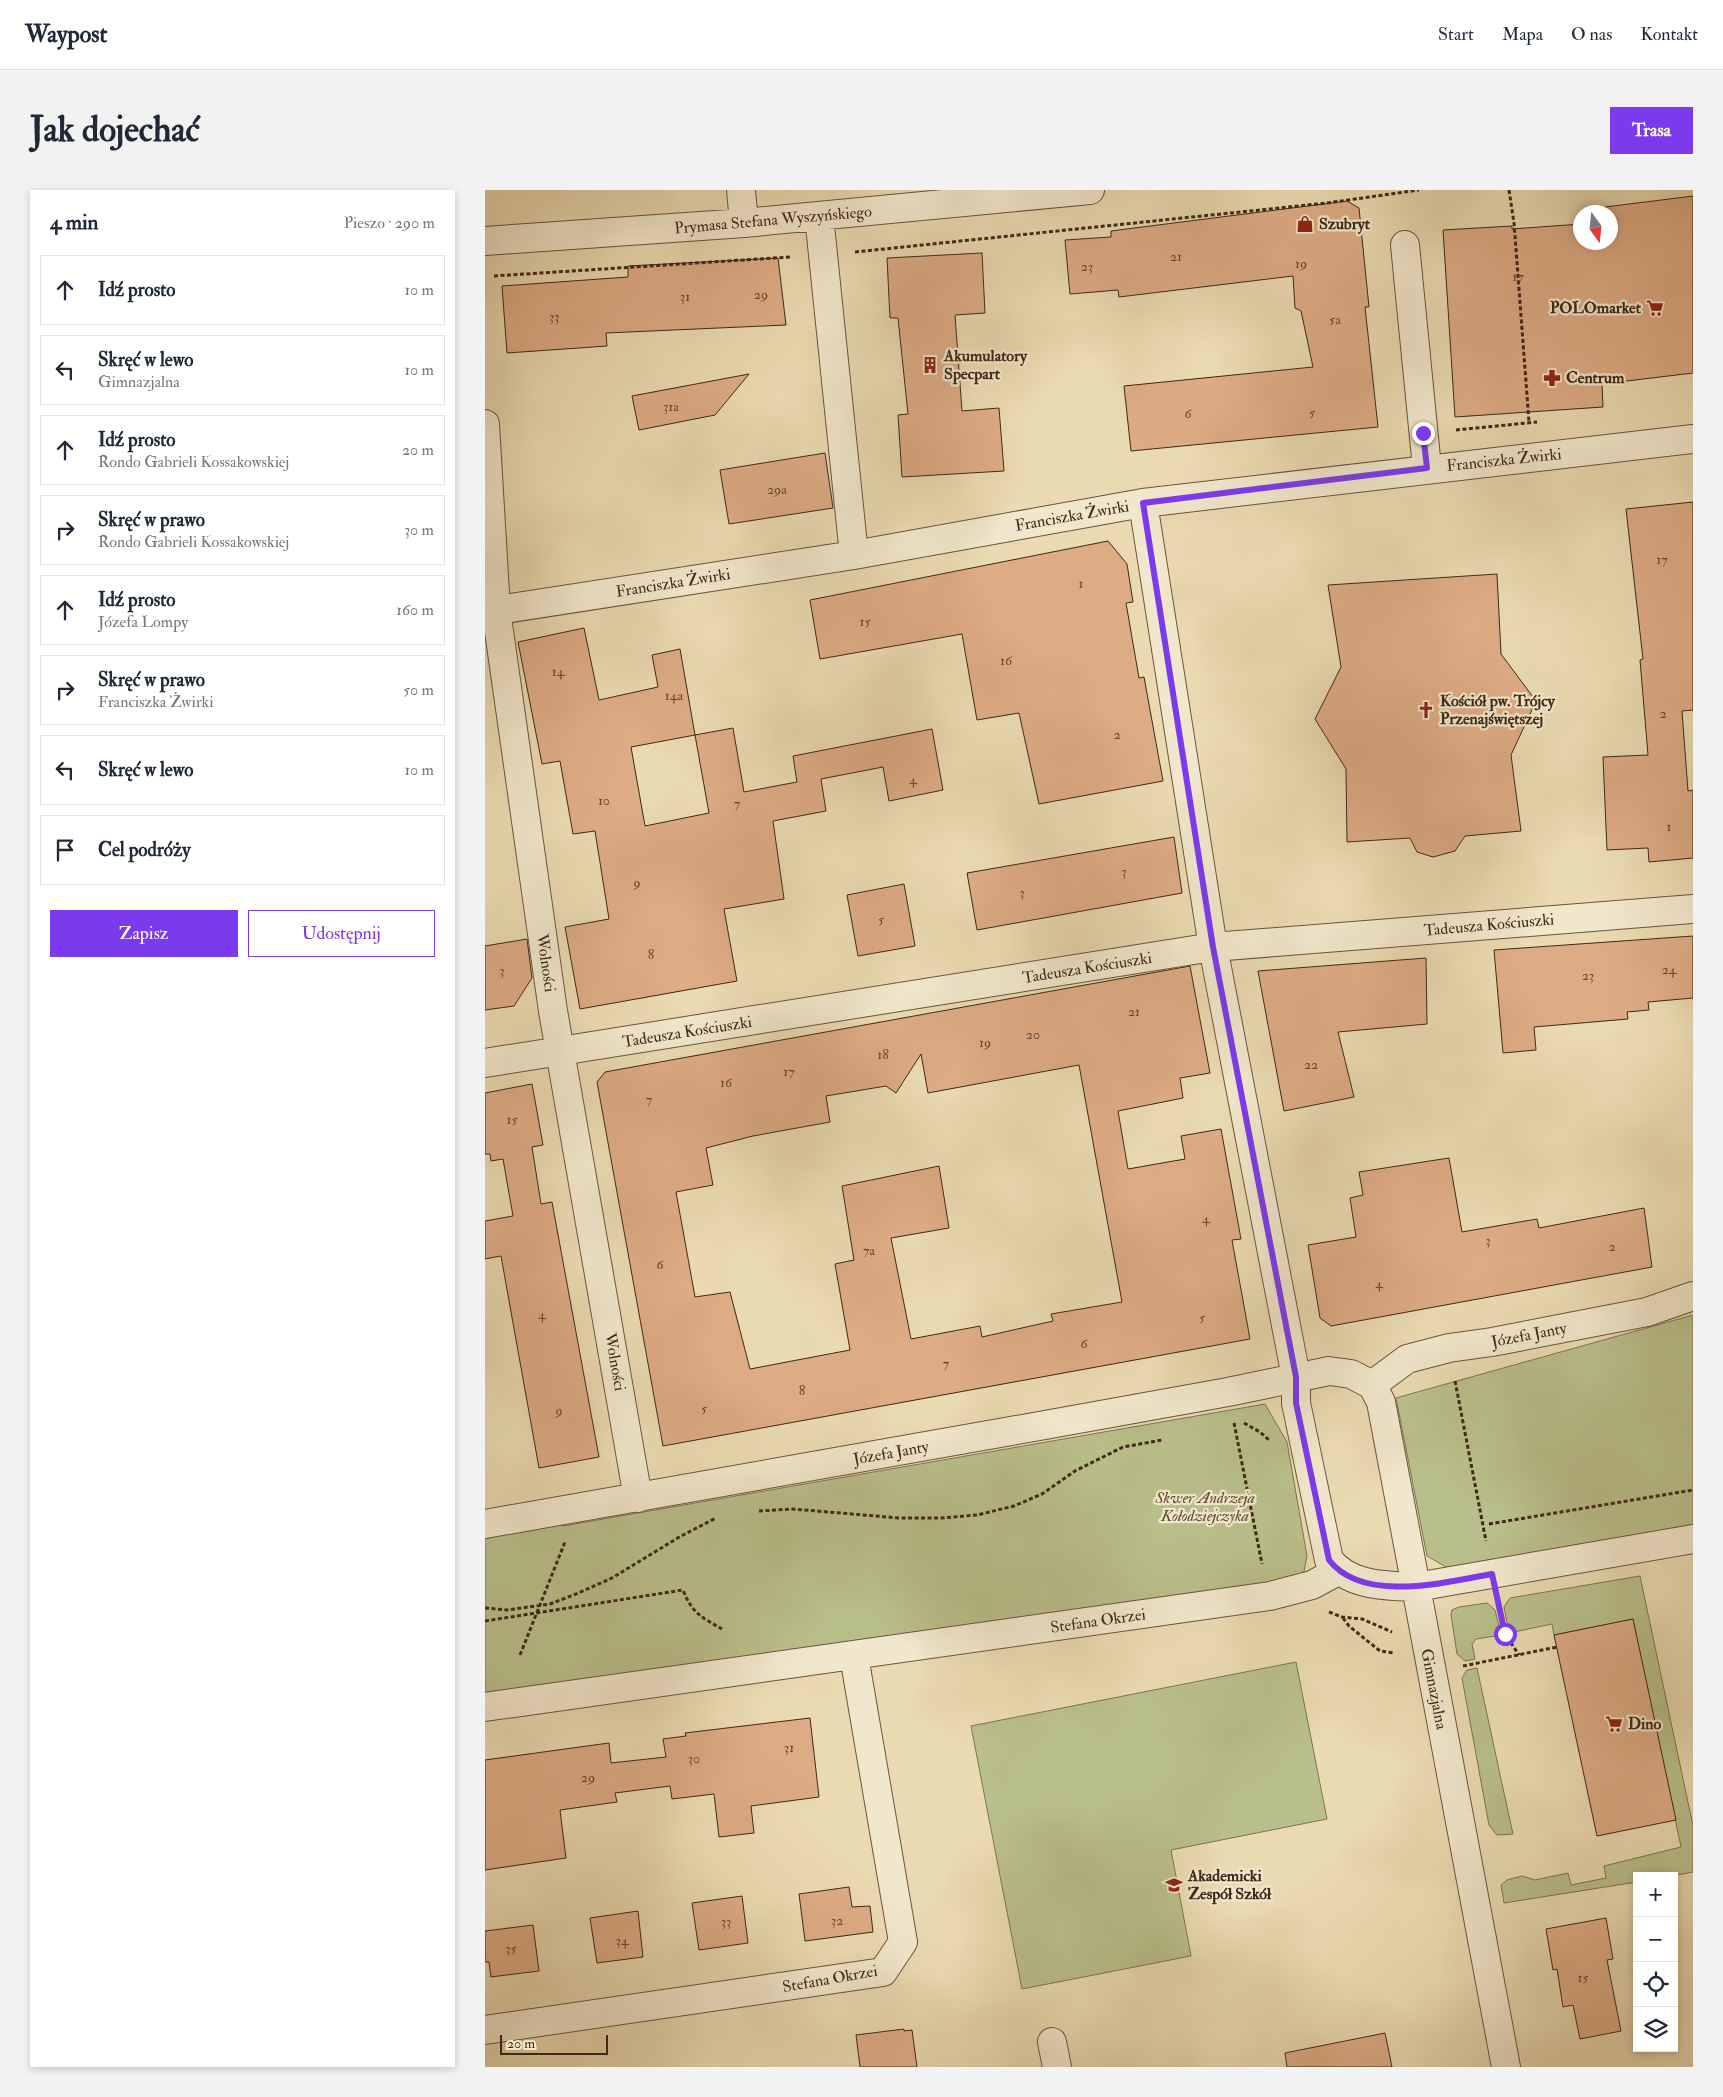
<!DOCTYPE html>
<html lang="pl">
<meta charset="utf-8">
<style>
:root{--surface:#fff;--page:#f2f2f3;--text:#1f2937;--muted:#747a83;--line:#e0e1e3;--accent:#7c3aed}
body{margin:0;font-family:"IM FELL Double Pica",serif;background:var(--page);color:var(--text)}
.controls{position:absolute;right:15px;bottom:15px;display:grid;overflow:hidden;border-radius:0px;box-shadow:0 2px 8px #0003}
.controls button{width:45px;height:45px;display:grid;place-items:center;padding:0;border:0;border-bottom:1px solid var(--line);background:var(--surface);color:var(--text);font:25px sans-serif}
.compass{position:absolute;left:1088px;top:15px;width:45px;height:45px;border-radius:50%;background:var(--surface);box-shadow:0 2px 8px #0003;rotate:165deg}
.scale{position:absolute;left:15px;bottom:12px;width:108px;box-sizing:border-box;padding-left:5px;border:2px solid #402817;border-top:0;font-size:14px;line-height:18px;white-space:nowrap;color:#402817;-webkit-text-stroke:4px #f1e7cc;paint-order:stroke}
.stop{position:absolute;width:15px;height:15px;margin:-11px;border:4px solid #7c3aed;border-radius:50%;background:#fff}
.stop.end{background:#7c3aed;border-color:#fff;box-shadow:0 1px 5px #0008}
.list{margin:0;padding:0;list-style:none}
h2{display:flex;justify-content:space-between;align-items:center;height:65px;margin:0;padding:0 20px;font-size:21px}
h2 small{font-size:16px;font-weight:400;color:var(--muted)}
.list li{display:grid;grid-template-columns:32px 1fr auto;gap:15px;align-items:center;box-sizing:border-box;height:70px;margin:0 10px 10px;padding:0 10px;border:1px solid var(--line);border-radius:0px}
.list b{display:block;font-size:19px;white-space:nowrap}
.list p{margin:0;font-size:16px;white-space:nowrap;color:var(--muted)}
.list em{font-size:16px;font-style:normal;color:var(--muted)}
.actions{display:flex;gap:10px;padding:15px 20px}
.actions a{flex:1;padding:11px 0;border:1px solid var(--accent);border-radius:0px;text-align:center;font-size:18px;color:var(--accent)}
.actions .main{background:var(--accent);color:#fff}
.icon{flex:none;width:28px;height:28px;fill:none;stroke:currentColor;stroke-width:2;stroke-linecap:round;stroke-linejoin:round}
.map{position:relative;flex:none;width:1208px;height:1877px;overflow:hidden;border-radius:0px}
header{display:flex;align-items:center;gap:30px;box-sizing:border-box;height:70px;padding:0 25px;background:var(--surface);border-bottom:1px solid var(--line)}
header strong{font-size:24px}
nav{display:flex;gap:28px;margin-inline-start:auto;font-size:18px}
.intro{display:flex;align-items:center;justify-content:space-between;box-sizing:border-box;height:120px;padding:0 30px}
h1{margin:0;font-size:35px}
.button{padding:12px 22px;border-radius:0px;background:var(--accent);color:#fff;font-size:18px;font-weight:700}
main{display:flex;gap:30px;padding:0 30px}
aside{flex:1;background:var(--surface);border-radius:0px;box-shadow:0 2px 8px #0003}
.map>svg:first-child{display:block}
.green{fill:#b9bf8a;stroke:#7c7450}
.building{fill:#ddab84;stroke:#402817;fill-rule:evenodd}
.lines{fill:none;stroke-linecap:round;stroke-linejoin:round}
.minor-casing{stroke:#6a543e;stroke-width:30}
.path{stroke:#402817;stroke-width:3;stroke-dasharray:4 2.5;stroke-linecap:butt}
.minor{stroke:#f1e7cc;stroke-width:28}
.route{stroke:#7c3aed;stroke-width:6}
.labels{text-anchor:middle;dominant-baseline:central;stroke-width:4.5;stroke-linejoin:round;paint-order:stroke}
.number-label{font-size:14px;fill:#674932}
.street-label{font-size:16px;fill:#402817;stroke:#f1e7cc}
.poi-label{font-size:16px;font-weight:bold;fill:#402817;stroke:#f1e7cc;text-anchor:start}
.park-label{font-size:16px;font-style:italic;fill:#5e4e34;stroke:#f1e7cc}
</style>
<header>
<strong>Waypost</strong>
<nav><a>Start</a><a>Mapa</a><a>O nas</a><a>Kontakt</a></nav>
</header>
<div class="intro"><h1>Jak dojechać</h1><a class="button">Trasa</a></div>
<main>
<aside>
<h2>4 min<small>Pieszo · 290 m</small></h2>
<ul class="list">
<li><svg class="icon" aria-label="ahead" viewBox="0 0 24 24"><path d="M12 20V5M6 11l6-6 6 6"/></svg><div><b>Idź prosto</b></div><em>10 m</em></li>
<li><svg class="icon" aria-label="left" viewBox="0 0 24 24"><path d="M17 20v-9H6M10 6l-5 5 5 5"/></svg><div><b>Skręć w lewo</b><p>Gimnazjalna</p></div><em>10 m</em></li>
<li><svg class="icon" aria-label="ahead" viewBox="0 0 24 24"><path d="M12 20V5M6 11l6-6 6 6"/></svg><div><b>Idź prosto</b><p>Rondo Gabrieli Kossakowskiej</p></div><em>20 m</em></li>
<li><svg class="icon" aria-label="right" viewBox="0 0 24 24"><path d="M7 20v-9h11M14 6l5 5-5 5"/></svg><div><b>Skręć w prawo</b><p>Rondo Gabrieli Kossakowskiej</p></div><em>30 m</em></li>
<li><svg class="icon" aria-label="ahead" viewBox="0 0 24 24"><path d="M12 20V5M6 11l6-6 6 6"/></svg><div><b>Idź prosto</b><p>Józefa Lompy</p></div><em>160 m</em></li>
<li><svg class="icon" aria-label="right" viewBox="0 0 24 24"><path d="M7 20v-9h11M14 6l5 5-5 5"/></svg><div><b>Skręć w prawo</b><p>Franciszka Żwirki</p></div><em>50 m</em></li>
<li><svg class="icon" aria-label="left" viewBox="0 0 24 24"><path d="M17 20v-9H6M10 6l-5 5 5 5"/></svg><div><b>Skręć w lewo</b></div><em>10 m</em></li>
<li><svg class="icon" aria-label="arrive" viewBox="0 0 24 24"><path d="M6 21V4h12l-3 4 3 4H6"/></svg><div><b>Cel podróży</b></div></li>
</ul>
<div class="actions"><a class="main">Zapisz</a><a>Udostępnij</a></div>
</aside>
<div class="map">
<svg width="1208" height="1877" viewBox="0 0 1208 1877">
<rect width="100%" height="100%" fill="#eadab1"/>
<filter id="stains"><feTurbulence type="fractalNoise" baseFrequency=".004" numOctaves="4"/><feColorMatrix values="0 0 0 0 .2 0 0 0 0 .09 0 0 0 0 .02 0 0 0 .5 -.17"/></filter>
<radialGradient id="worn" r=".72"><stop offset=".6" stop-color="#630" stop-opacity="0"/><stop offset="1" stop-color="#630" stop-opacity=".3"/></radialGradient>
<!-- green -->
<path class="green" d="M1208 1125V1340L968 1381 942 1366 911 1208Z
M780 1214 802 1252 822 1366 816 1396 0 1508V1347L76 1333 78 1336Z
M1155 1386 1208 1636V1682L1187 1686H1152V1692L1019 1713 1016 1695 1022 1690 1037 1686 1050 1690 1083 1683 1086 1695 1121 1688 1119 1676 1196 1657 1148 1429 1069 1445 1067 1434 1024 1443 1019 1417 1025 1408Z
M1002 1413 1010 1420 1016 1445 991 1449 987 1454 990 1469 980 1471 972 1464 966 1425 967 1420 974 1417Z
M811 1472 842 1629 686 1660 706 1766 537 1799 486 1536Z
M992 1478 1024 1626 1028 1644 1012 1645 1004 1635 977 1488 982 1480Z"/>
<!-- building -->
<path class="building" d="M1208 6V183L1117 194 1118 217 970 227 958 40 1027 36V39L1096 34V52H1126V22H1120V17Z
M862 11 874 18 884 117H880L893 237 646 261 639 196 828 177 816 121 810 118 808 86 634 107 633 100 585 104 580 50 626 47V41Z
M497 63 500 123 470 125 477 221 514 218 519 281 417 287 413 225 423 224 413 128H405L402 68Z
M293 68 301 135 121 143 122 156 22 163 17 96 143 87V76Z
M264 184 230 225 154 240 147 206Z
M340 263 348 318 244 334 235 280Z
M1208 312V520L1197 521 1203 601 1208 600V668L1164 672 1163 658 1122 660 1118 567 1163 565 1155 470 1158 469 1141 319Z
M623 351 642 374 648 412 641 413 654 488 659 487 678 591 554 614 534 523 492 530 477 444 335 469 325 410Z
M1012 384 1016 464 1051 511 1026 565 1036 641 980 646 970 661 948 667 932 662 925 648 862 652 861 579 830 529 856 477 843 395Z
M99 438 114 510 173 497 167 465 195 459 210 545 248 538 259 602 312 592 308 566 447 539 458 600 404 611 398 577 336 589 341 621 288 631 299 709 239 719 252 791 95 819 80 737 124 729 110 641 88 644 75 571 57 574 33 452ZM210 545 224 623 160 636 146 557Z
M689 647 697 703 492 740 482 683Z
M419 694 430 756 373 766 362 705Z
M1208 746V808L1163 812 1164 820 1142 822 1143 829 1049 837 1051 860 1018 863 1009 760Z
M42 749 47 788 29 816 0 820V756Z
M941 768 942 834 853 842 869 907 799 921 773 781Z
M705 776 725 883 695 888 698 908 633 921 643 979 700 969 696 946 736 939 756 1049 747 1050 765 1149 178 1256 112 892 120 882ZM436 864 443 903 594 875 637 1112 566 1124 568 1131 497 1147 495 1136 426 1149 406 1048 464 1038 454 976 357 996 369 1070 350 1074 365 1160 265 1179 245 1102 210 1107 191 1002 228 995 221 958 268 946 345 932 341 906 401 896 411 903Z
M47 894 58 955 47 957 56 1014 67 1012 114 1267 54 1278 16 1066 0 1069V1031L28 1026 18 969 6 971 5 964H0V903Z
M964 968 977 1042 1052 1029 1054 1038 1159 1018 1167 1077 846 1136 835 1128 823 1055 871 1047 865 1008 878 1005 874 982Z
M1148 1429 1191 1630 1112 1646 1069 1445Z
M325 1528 334 1607 266 1616 269 1643 234 1647 229 1604 187 1609 185 1596 130 1603 132 1612 75 1620 81 1668 0 1680V1570L124 1553 126 1573 181 1567 178 1549 201 1546 200 1543Z
M364 1697 367 1717 385 1716 388 1742 320 1751 314 1704Z
M257 1706 263 1753 214 1760 207 1713Z
M153 1721 158 1767 112 1773 105 1728Z
M1121 1728 1128 1769 1122 1770 1136 1841 1095 1849 1088 1815 1078 1817 1072 1779 1068 1780 1061 1739Z
M48 1735 54 1781 6 1787 4 1772H0V1741Z
M419 1839V1841L427 1840 432 1877H375L371 1845Z
M900 1843 907 1877H802L800 1863Z"/>
<g class="lines">
<!-- minor casing -->
<g class="minor-casing">
<path id="minor" d="M256 0 259 33
M334 26 369 365
M0 51 259 33 605 0
M920 55 942 278
M0 234 11 420 68 821 153 1308
M0 422 369 365 658 313 1208 249
M0 873 728 757 1208 719
M887 1195 922 1169 964 1158 1007 1152 1162 1122 1208 1106
M0 1334 560 1235 743 1202 844 1181 866 1184 887 1195 896 1212 931 1397C901 1396 864 1396 844 1370L811 1213V1187L728 757 658 313
M0 1517 785 1406 827 1395 853 1381
M0 1840 398 1782 418 1752 369 1466
M567 1852 572 1877
M1021 1877 931 1397 1208 1349"/>
</g>
<!-- path -->
<path class="path" d="M1024 0 1029 33 1044 232
M370 62 842 13 934 0
M9 86 305 67
M971 240 1052 232
M970 1191 1001 1351
M749 1233 777 1374
M759 1233 775 1242 784 1250
M274 1321 308 1319 414 1328H456L492 1325 529 1316 557 1304 590 1281 638 1257 677 1250
M1004 1334 1208 1300
M1014 1416 1020 1444 1034 1465
M0 1418 22 1420 65 1414 91 1404 127 1388 196 1346 231 1328
M844 1422 857 1427 877 1429 907 1442
M858 1428 864 1436 895 1461 910 1463
M0 1431 198 1400C207 1423 216 1427 237 1439
M35 1465 80 1352
M978 1476 1072 1457"/>
<!-- minor -->
<use href="#minor" class="minor"/>
</g>
<g class="lines">
<!-- route -->
<path class="route" d="M938 243 942 278 658 313 728 757 811 1187V1213L844 1370C878 1414 961 1392 1007 1384L1020 1444"/>
</g>
<!-- icons -->
<defs>
<g id="shop-bare" transform="scale(1.35)"><path d="M-5-2.5h2.3a2.7 3.5 0 0 1 5.4 0H5L5.5 6h-11ZM-1.5-2.5h3a1.5 2.3 0 0 0-3 0Z" fill="#8f2418" stroke="#f1e7cc" stroke-width="2.5" paint-order="stroke"/></g>
<g id="supermarket-bare" transform="scale(1.35)"><path d="M-6-5.5h2.5l.6 2H6L4.5 2H-2.5L-4.4-4H-6ZM-1.5 3.2a1.3 1.3 0 1 0 .1 0ZM3 3.2a1.3 1.3 0 1 0 .1 0Z" fill="#8f2418" stroke="#f1e7cc" stroke-width="2.5" paint-order="stroke"/></g>
<g id="building-bare" transform="scale(1.35)"><path d="M-4-6H4V6H1V3H-1V6H-4ZM-2.5-4.3h1.7v1.8h-1.7ZM.8-4.3h1.7v1.8H.8ZM-2.5-1h1.7V.8h-1.7ZM.8-1h1.7V.8H.8Z" fill="#8f2418" stroke="#f1e7cc" stroke-width="2.5" paint-order="stroke"/></g>
<g id="pharmacy-bare" transform="scale(1.35)"><path d="M-2-6h4v4h4v4h-4v4h-4v-4h-4v-4h4Z" fill="#8f2418" stroke="#f1e7cc" stroke-width="2.5" paint-order="stroke"/></g>
<g id="church-bare" transform="scale(1.35)"><path d="M-1.2-6h2.4v3.5h3.3v2.4h-3.3V6h-2.4V-.1h-3.3v-2.4h3.3Z" fill="#8f2418" stroke="#f1e7cc" stroke-width="2.5" paint-order="stroke"/></g>
<g id="school-bare" transform="scale(1.35)"><path d="M0-5L7-2L0 1L-7-2ZM-4 1L0 2.5L4 1V4Q0 6-4 4Z" fill="#8f2418" stroke="#f1e7cc" stroke-width="2.5" paint-order="stroke"/></g>
</defs>
<g fill-rule="evenodd">
<use href="#shop-bare" x="820" y="34"/>
<use href="#supermarket-bare" x="1170" y="118"/>
<use href="#building-bare" x="445" y="175"/>
<use href="#pharmacy-bare" x="1067" y="188"/>
<use href="#church-bare" x="941" y="520"/>
<use href="#supermarket-bare" x="1129" y="1534"/>
<use href="#school-bare" x="689" y="1695"/>
</g>
<g class="labels">
<!-- number labels -->
<g class="number-label">
<text x="691" y="66">21</text>
<text x="816" y="73">19</text>
<text x="602" y="76">23</text>
<text x="1033" y="86">17</text>
<text x="276" y="104">29</text>
<text x="200" y="106">31</text>
<text x="69" y="126">33</text>
<text x="850" y="129">5a</text>
<text x="186" y="216">31a</text>
<text x="827" y="222">5</text>
<text x="703" y="223">6</text>
<text x="292" y="299">29a</text>
<text x="1177" y="369">17</text>
<text x="596" y="393">1</text>
<text x="380" y="431">15</text>
<text x="521" y="470">16</text>
<text x="73" y="481">14</text>
<text x="189" y="505">14a</text>
<text x="1178" y="523">2</text>
<text x="632" y="544">2</text>
<text x="428" y="589">4</text>
<text x="119" y="610">10</text>
<text x="252" y="613">7</text>
<text x="1184" y="636">1</text>
<text x="639" y="681">3</text>
<text x="152" y="692">9</text>
<text x="537" y="702">3</text>
<text x="396" y="729">5</text>
<text x="166" y="764">8</text>
<text x="1184" y="779">24</text>
<text x="17" y="780">3</text>
<text x="1103" y="785">23</text>
<text x="649" y="821">21</text>
<text x="548" y="844">20</text>
<text x="500" y="852">19</text>
<text x="398" y="864">18</text>
<text x="826" y="874">22</text>
<text x="304" y="881">17</text>
<text x="241" y="892">16</text>
<text x="164" y="909">7</text>
<text x="27" y="929">15</text>
<text x="721" y="1028">4</text>
<text x="1003" y="1050">3</text>
<text x="1127" y="1056">2</text>
<text x="384" y="1060">7a</text>
<text x="175" y="1074">6</text>
<text x="894" y="1093">4</text>
<text x="57" y="1124">4</text>
<text x="717" y="1127">5</text>
<text x="599" y="1153">6</text>
<text x="461" y="1173">7</text>
<text x="317" y="1200">8</text>
<text x="219" y="1218">5</text>
<text x="74" y="1220">9</text>
<text x="304" y="1557">31</text>
<text x="209" y="1568">30</text>
<text x="103" y="1587">29</text>
<text x="352" y="1730">32</text>
<text x="241" y="1731">33</text>
<text x="137" y="1750">34</text>
<text x="26" y="1758">35</text>
<text x="1098" y="1787">15</text>
</g>
<!-- street labels -->
<g class="street-label">
<text transform="translate(288 30) rotate(-5)">Prymasa Stefana Wyszyńskiego</text>
<text transform="translate(1019 270) rotate(-6)">Franciszka Żwirki</text>
<text transform="translate(587 326) rotate(-10)">Franciszka Żwirki</text>
<text transform="translate(188 393) rotate(-9)">Franciszka Żwirki</text>
<text transform="translate(1004 735) rotate(-5)">Tadeusza Kościuszki</text>
<text transform="translate(61 773) rotate(82)">Wolności</text>
<text transform="translate(602 778) rotate(-9)">Tadeusza Kościuszki</text>
<text transform="translate(202 842) rotate(-9)">Tadeusza Kościuszki</text>
<text transform="translate(1044 1145) rotate(-11)">Józefa Janty</text>
<text transform="translate(130 1172) rotate(80)">Wolności</text>
<text transform="translate(406 1263) rotate(-10)">Józefa Janty</text>
<text transform="translate(613 1431) rotate(-8)">Stefana Okrzei</text>
<text transform="translate(949 1499) rotate(79)">Gimnazjalna</text>
<text transform="translate(345 1789) rotate(-10)">Stefana Okrzei</text>
</g>
<!-- poi labels -->
<g class="poi-label">
<text x="834" y="34">Szubryt</text>
<text x="1156" y="118" text-anchor="end">POLOmarket</text>
<text x="459" y="166">Akumulatory<tspan x="459" dy="18">Specpart</tspan></text>
<text x="1081" y="188">Centrum</text>
<text x="955" y="511">Kościół pw. Trójcy<tspan x="955" dy="18">Przenajświętszej</tspan></text>
<text x="1143" y="1534">Dino</text>
<text x="703" y="1686">Akademicki<tspan x="703" dy="18">Zespół Szkół</tspan></text>
</g>
<!-- park labels -->
<g class="park-label">
<text x="720" y="1308">Skwer Andrzeja<tspan x="720" dy="18">Kołodziejczyka</tspan></text>
</g>
</g>
<rect width="100%" height="100%" filter="url(#stains)"/>
<rect width="100%" height="100%" fill="url(#worn)"/>
</svg>
<div class="controls">
<button>+</button>
<button>−</button>
<button><svg class="icon" aria-label="locate" viewBox="0 0 24 24"><circle cx="12" cy="12" r="6"/><path d="M12 2v4M12 18v4M2 12h4M18 12h4"/></svg></button>
<button><svg class="icon" aria-label="layers" viewBox="0 0 24 24"><path d="M12 4l9 5-9 5-9-5zM3 14l9 5 9-5"/></svg></button>
</div>
<svg class="compass" viewBox="-18 -18 36 36"><path d="M0-13l5 13h-10z" fill="#e53935"/><path d="M0 13l5-13h-10z" fill="#747a83"/></svg>
<div class="scale">20 m</div>
<div class="stop" style="left:1020px;top:1444px"></div>
<div class="stop end" style="left:938px;top:243px"></div>
</div>
</main>
